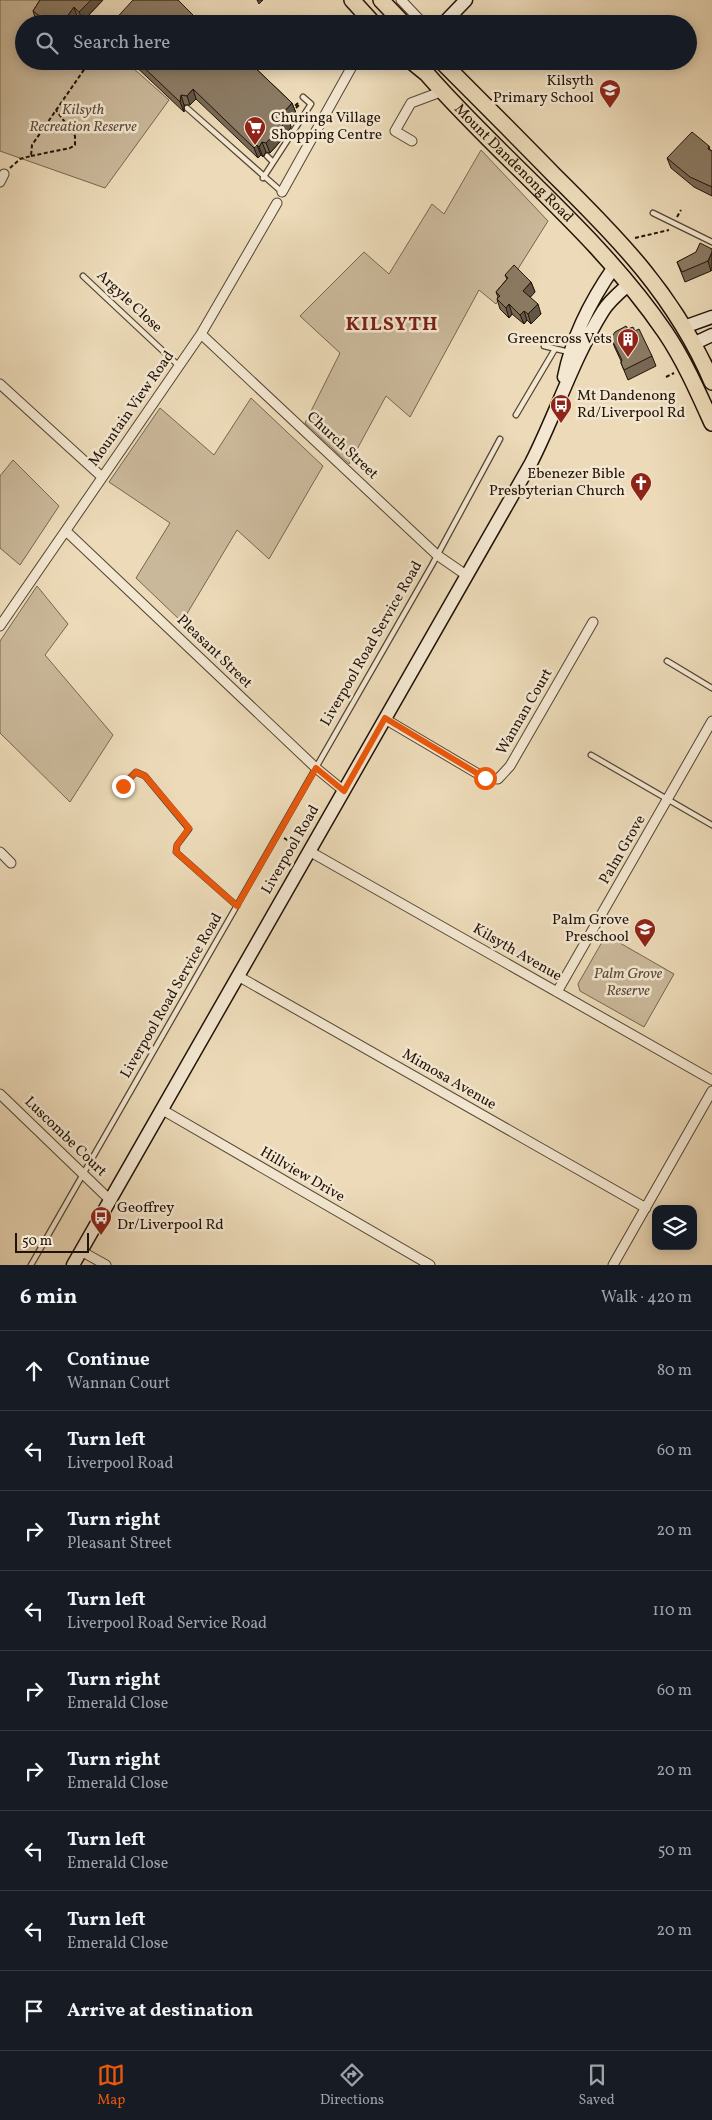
<!DOCTYPE html>
<meta charset="utf-8">
<style>
:root{--surface:#171b24;--page:#242831;--text:#f1f3f6;--muted:#9ea1a6;--line:#363941;--accent:#ea580c}
body{margin:0;font-family:Vollkorn,serif;background:var(--page);color:var(--text)}
.controls{position:absolute;right:15px;bottom:15px;display:grid;overflow:hidden;border-radius:10px;box-shadow:0 2px 12px #0003}
.controls button{width:45px;height:45px;display:grid;place-items:center;padding:0;border:0;border-bottom:1px solid var(--line);background:var(--surface);color:var(--text);font:25px sans-serif}
.scale{position:absolute;left:15px;bottom:12px;width:74px;box-sizing:border-box;padding-left:5px;border:2px solid #221307;border-top:0;font-size:14px;line-height:18px;white-space:nowrap;color:#221307;-webkit-text-stroke:4px #f3e7d1;paint-order:stroke}
.stop{position:absolute;width:15px;height:15px;margin:-11px;border:4px solid #ea580c;border-radius:50%;background:#fff}
.stop.end{background:#ea580c;border-color:#fff;box-shadow:0 1px 5px #0008}
.list{margin:0;padding:0;list-style:none}
h2{display:flex;justify-content:space-between;align-items:center;height:65px;margin:0;padding:0 20px;font-size:21px}
h2 small{font-size:16px;font-weight:400;color:var(--muted)}
.list li{display:grid;grid-template-columns:32px 1fr auto;gap:15px;align-items:center;box-sizing:border-box;height:80px;padding:0 20px;border-top:1px solid var(--line)}
.list b{display:block;font-size:19px;white-space:nowrap}
.list p{margin:0;font-size:16px;white-space:nowrap;color:var(--muted)}
.list em{font-size:16px;font-style:normal;color:var(--muted)}
.icon{flex:none;width:28px;height:28px;fill:none;stroke:currentColor;stroke-width:2;stroke-linecap:round;stroke-linejoin:round}
.map{position:relative;flex:none;width:712px;height:1265px;overflow:hidden}
.search{position:absolute;background:var(--surface);box-shadow:0 2px 12px #0003;left:15px;right:15px;top:15px;height:55px;display:flex;align-items:center;gap:12px;box-sizing:border-box;padding:0 18px;border-radius:28px;color:var(--muted);font-size:19px}
.sheet{height:785px;background:var(--surface)}
nav{display:flex;justify-content:space-around;align-items:center;box-sizing:border-box;height:70px;border-top:1px solid var(--line);background:var(--surface);font-size:14px;color:var(--muted)}
nav a{display:grid;justify-items:center;gap:2px}
nav .on{color:var(--accent)}
.map>svg:first-child{display:block}
.green{fill:#cab89a;stroke:#766650}
.lines{fill:none;stroke-linecap:round;stroke-linejoin:round}
.service-casing{stroke:#544533;stroke-width:7}
.minor-casing{stroke:#544533;stroke-width:11}
.secondary-casing{stroke:#221307;stroke-width:15}
.primary-casing{stroke:#221307;stroke-width:18}
.path{stroke:#221307;stroke-width:2;stroke-dasharray:4 2.5;stroke-linecap:butt}
.service{stroke:#f3e7d1;stroke-width:4.5}
.minor{stroke:#f3e7d1;stroke-width:9}
.secondary{stroke:#f3e7d1;stroke-width:12}
.primary{stroke:#ecdab8;stroke-width:15}
.wall{fill:#786955;stroke:#221307}
.shaded-wall{fill:#615545;stroke:#221307}
.building{fill:#8b7a63;stroke:#221307}
.route{stroke:#ea580c;stroke-width:6}
.labels{text-anchor:middle;dominant-baseline:central;stroke-width:5;stroke-linejoin:round;paint-order:stroke}
.poi-label{font-size:15px;fill:#221307;stroke:#f3e7d1;text-anchor:end}
.park-label{font-size:15px;font-style:italic;fill:#5d4d3a;stroke:#f3e7d1}
.street-label{font-size:15px;fill:#221307;stroke:#f3e7d1}
.district-label{font-size:20px;font-weight:bold;letter-spacing:1px;fill:#7a1f14;stroke:#f3e7d1}
</style>
<div class="map">
<svg width="712" height="1265" viewBox="0 0 712 1265">
<rect width="100%" height="100%" fill="#ecdab8"/>
<filter id="stains"><feTurbulence type="fractalNoise" baseFrequency=".004" numOctaves="4"/><feColorMatrix values="0 0 0 0 .2 0 0 0 0 .09 0 0 0 0 .02 0 0 0 .5 -.17"/></filter>
<radialGradient id="worn" r=".72"><stop offset=".6" stop-color="#630" stop-opacity="0"/><stop offset="1" stop-color="#630" stop-opacity=".3"/></radialGradient>
<!-- green -->
<path class="green" d="M0 0H60L85 24H24V61H125L169 100 105 188 0 151Z
M481 150 548 221 496 304 479 290 410 417 386 396 349 464 305 423 340 353 300 316 364 252 389 274 432 204 444 214Z
M251 398 323 466 269 559 237 530 182 622 136 578 170 523 109 482 160 408 214 455Z
M13 460 59 506 20 565 0 548V476Z
M37 586 68 624 45 655 113 735 70 802 0 733V641Z
M606 935 674 974 644 1027 580 991 578 984Z"/>
<g class="lines">
<!-- service casing -->
<g class="service-casing">
<path id="service" d="M187 108 282 192
M267 156 273 162
M263 178 311 104 303 97
M653 213 712 242
M83 276 179 366
M544 346 569 352
M516 415 555 349
M667 661 712 688
M591 755 712 825
M123 785 136 772 145 776 189 829 177 845 176 852 237 906
M31 1265 432 565 500 439"/>
</g>
<!-- minor casing -->
<g class="minor-casing">
<path id="minor" d="M401 0 420 20
M412 141 395 131 411 103 443 91
M0 182 4 174
M282 192 355 61
M201 334 437 555 466 575
M0 384 102 477
M66 531 316 768 344 791
M0 626 201 334 277 203
M385 719 485 778 498 779 510 766 593 622
M309 851 712 1080
M0 852 11 863
M238 976 646 1208
M557 992 712 721
M0 1094 110 1200
M161 1109 430 1265
M81 1251 106 1265
M613 1265 712 1091"/>
</g>
<!-- secondary casing -->
<g class="secondary-casing">
<path id="secondary" d="M443 24 466 0
M684 327 712 317
M693 344 712 335
M564 377C572 337 591 300 614 267
M73 1265 531 463C556 414 573 359 603 311 609 301 620 292 629 284"/>
</g>
<!-- primary casing -->
<g class="primary-casing">
<g id="primary">
<path d="M352 0 374 24"/>
<path d="M381 0 404 24"/>
<path id="s1" d="M411 61 427 74C504 162 599 235 665 332 684 360 698 392 712 423"/>
<path d="M441 61C479 99 517 137 554 175 620 240 675 296 712 382"/>
</g>
</g>
<!-- path -->
<path class="path" d="M73 18 79 24
M298 103 295 106 296 108 300 104
M31 156 70 148 75 145V136L56 110
M10 168 20 159 31 156 32 145 90 61
M677 217 681 210
M635 238 669 230
M666 377 674 373
M284 838 299 847"/>
<!-- service -->
<use href="#service" class="service"/>
<!-- minor -->
<use href="#minor" class="minor"/>
<!-- secondary -->
<use href="#secondary" class="secondary"/>
<!-- primary -->
<use href="#primary" class="primary"/>
</g>
<!-- wall -->
<path class="wall" d="M40 0H103L83 21 77 16 71 24H41L36 20 33 11Z
M130 61H248L292 103 296 113 289 120 291 127 286 135 270 153 266 152 263 157 261 155 258 158 196 99 190 105H184V112Z
M709 146 710 150 712 151V196L694 187 671 168 667 158Z
M712 249 711 271 685 282 677 262Z
M505 275 531 282 535 292 530 297 541 314 531 324 527 320 524 324 512 314 509 318 500 309 497 299 498 297 496 292 507 279Z
M628 329 652 356 656 366 628 380 621 363V361L615 348 611 338Z"/>
<!-- shaded-wall -->
<path class="shaded-wall" d="M91 0H103L83 21 79 12Z
M257 0H263L259 4Z
M74 7 77 16 71 24H63V22Z
M193 89 196 99 190 105 187 96Z
M181 95 184 105V112L180 102Z
M292 103 296 113 289 120 291 127 286 135 270 153 266 143 283 113Z
M262 142 266 152 263 157 259 147Z
M257 145 261 155 258 158 254 148Z
M712 252V270L711 271 708 261Z
M531 282 535 292 527 301 523 291Z
M509 304 512 314 509 318 506 308Z
M538 304 541 314 531 324 528 314Z
M524 311 527 320 524 324 520 315Z"/>
<!-- building -->
<path class="building" d="M40 0H91L79 12 74 7 63 22 60 20 58 24H50L33 11Z
M133 0H178L202 24H111Z
M137 61H248L292 103 283 113 288 117 282 126 266 143 262 142 259 147 257 145 254 148 193 89 187 96 181 95 180 102Z
M692 132 709 146 708 149 712 151V187L690 177 667 158Z
M700 243 712 249V252L708 261 682 272 677 262 696 252Z
M514 265 531 282 523 291 538 304 528 314 524 311 520 315 509 304 506 308 497 299 500 296 496 292 508 278 505 275Z
M626 326 628 329 633 327 635 331 639 329 652 356 624 370 621 363 622 360 611 338 615 332Z"/>
<g class="lines">
<!-- route -->
<path class="route" d="M123 786 136 772 145 776 189 828 177 845 176 852 237 906 316 768 344 791 385 718 485 778"/>
</g>
<!-- icons -->
<defs>
<g id="school-pin" transform="scale(1.125)"><path d="M0 17L-7.5 6A9.5 9.5 0 1 1 7.5 6Z" fill="#8f2418" stroke="#f3e7d1"/><path d="M0-5L7-2L0 1L-7-2ZM-4 1L0 2.5L4 1V4Q0 6-4 4Z" fill="#fff"/></g>
<g id="supermarket-pin" transform="scale(1.125)"><path d="M0 17L-7.5 6A9.5 9.5 0 1 1 7.5 6Z" fill="#8f2418" stroke="#f3e7d1"/><path d="M-6-5.5h2.5l.6 2H6L4.5 2H-2.5L-4.4-4H-6ZM-1.5 3.2a1.3 1.3 0 1 0 .1 0ZM3 3.2a1.3 1.3 0 1 0 .1 0Z" fill="#fff"/></g>
<g id="building-pin" transform="scale(1.125)"><path d="M0 17L-7.5 6A9.5 9.5 0 1 1 7.5 6Z" fill="#8f2418" stroke="#f3e7d1"/><path d="M-4-6H4V6H1V3H-1V6H-4ZM-2.5-4.3h1.7v1.8h-1.7ZM.8-4.3h1.7v1.8H.8ZM-2.5-1h1.7V.8h-1.7ZM.8-1h1.7V.8H.8Z" fill="#fff"/></g>
<g id="bus-pin" transform="scale(1.125)"><path d="M0 17L-7.5 6A9.5 9.5 0 1 1 7.5 6Z" fill="#8f2418" stroke="#f3e7d1"/><path d="M-5-6H5V4H4V6H2V4H-2V6H-4V4H-5ZM-3.5-4V0h7V-4ZM-3.5 1.2v1.5H-2V1.2ZM2 1.2v1.5H3.5V1.2Z" fill="#fff"/></g>
<g id="church-pin" transform="scale(1.125)"><path d="M0 17L-7.5 6A9.5 9.5 0 1 1 7.5 6Z" fill="#8f2418" stroke="#f3e7d1"/><path d="M-1.2-6h2.4v3.5h3.3v2.4h-3.3V6h-2.4V-.1h-3.3v-2.4h3.3Z" fill="#fff"/></g>
</defs>
<g fill-rule="evenodd">
<use href="#school-pin" x="610" y="90"/>
<use href="#supermarket-pin" x="255" y="127"/>
<use href="#building-pin" x="628" y="339"/>
<use href="#bus-pin" x="561" y="405"/>
<use href="#church-pin" x="641" y="483"/>
<use href="#school-pin" x="645" y="929"/>
<use href="#bus-pin" x="101" y="1217"/>
</g>
<g class="labels">
<!-- poi labels -->
<g class="poi-label">
<text x="594" y="81">Kilsyth<tspan x="594" dy="17">Primary School</tspan></text>
<text x="271" y="118" text-anchor="start">Churinga Village<tspan x="271" dy="17">Shopping Centre</tspan></text>
<text x="612" y="339">Greencross Vets</text>
<text x="577" y="396" text-anchor="start">Mt Dandenong<tspan x="577" dy="17">Rd/Liverpool Rd</tspan></text>
<text x="625" y="474">Ebenezer Bible<tspan x="625" dy="17">Presbyterian Church</tspan></text>
<text x="629" y="920">Palm Grove<tspan x="629" dy="17">Preschool</tspan></text>
<text x="117" y="1208" text-anchor="start">Geoffrey<tspan x="117" dy="17">Dr/Liverpool Rd</tspan></text>
</g>
<!-- park labels -->
<g class="park-label">
<text x="83" y="110">Kilsyth<tspan x="83" dy="17">Recreation Reserve</tspan></text>
<text x="628" y="974">Palm Grove<tspan x="628" dy="17">Reserve</tspan></text>
</g>
<!-- street labels -->
<g class="street-label">
<text stroke="none"><textPath href="#s1" startOffset="145">Mount Dandenong Road</textPath></text>
<text transform="translate(129 302) rotate(43)">Argyle Close</text>
<text transform="translate(132 409) rotate(-55)">Mountain View Road</text>
<text transform="translate(342 446) rotate(43)">Church Street</text>
<text transform="translate(372 644) rotate(-60)">Liverpool Road Service Road</text>
<text transform="translate(214 652) rotate(44)">Pleasant Street</text>
<text transform="translate(525 712) rotate(-60)">Wannan Court</text>
<text transform="translate(291 850) rotate(-60)">Liverpool Road</text>
<text transform="translate(623 850) rotate(-60)">Palm Grove</text>
<text transform="translate(517 953) rotate(30)">Kilsyth Avenue</text>
<text transform="translate(172 996) rotate(-60)">Liverpool Road Service Road</text>
<text transform="translate(449 1080) rotate(30)">Mimosa Avenue</text>
<text transform="translate(65 1137) rotate(44)">Luscombe Court</text>
<text transform="translate(302 1175) rotate(30)">Hillview Drive</text>
</g>
<!-- district labels -->
<g class="district-label">
<text x="392" y="325">KILSYTH</text>
</g>
</g>
<rect width="100%" height="100%" filter="url(#stains)"/>
<rect width="100%" height="100%" fill="url(#worn)"/>
</svg>
<div class="controls">
<button><svg class="icon" aria-label="layers" viewBox="0 0 24 24"><path d="M12 4l9 5-9 5-9-5zM3 14l9 5 9-5"/></svg></button>
</div>
<div class="scale">50 m</div>
<div class="stop" style="left:485px;top:778px"></div>
<div class="stop end" style="left:123px;top:786px"></div>
<div class="search"><svg class="icon" aria-label="search" viewBox="0 0 24 24"><circle cx="10" cy="10" r="6"/><path d="M15 15l6 6"/></svg>Search here</div>
</div>
<section class="sheet">
<h2>6 min<small>Walk · 420 m</small></h2>
<ul class="list">
<li><svg class="icon" aria-label="ahead" viewBox="0 0 24 24"><path d="M12 20V5M6 11l6-6 6 6"/></svg><div><b>Continue</b><p>Wannan Court</p></div><em>80 m</em></li>
<li><svg class="icon" aria-label="left" viewBox="0 0 24 24"><path d="M17 20v-9H6M10 6l-5 5 5 5"/></svg><div><b>Turn left</b><p>Liverpool Road</p></div><em>60 m</em></li>
<li><svg class="icon" aria-label="right" viewBox="0 0 24 24"><path d="M7 20v-9h11M14 6l5 5-5 5"/></svg><div><b>Turn right</b><p>Pleasant Street</p></div><em>20 m</em></li>
<li><svg class="icon" aria-label="left" viewBox="0 0 24 24"><path d="M17 20v-9H6M10 6l-5 5 5 5"/></svg><div><b>Turn left</b><p>Liverpool Road Service Road</p></div><em>110 m</em></li>
<li><svg class="icon" aria-label="right" viewBox="0 0 24 24"><path d="M7 20v-9h11M14 6l5 5-5 5"/></svg><div><b>Turn right</b><p>Emerald Close</p></div><em>60 m</em></li>
<li><svg class="icon" aria-label="right" viewBox="0 0 24 24"><path d="M7 20v-9h11M14 6l5 5-5 5"/></svg><div><b>Turn right</b><p>Emerald Close</p></div><em>20 m</em></li>
<li><svg class="icon" aria-label="left" viewBox="0 0 24 24"><path d="M17 20v-9H6M10 6l-5 5 5 5"/></svg><div><b>Turn left</b><p>Emerald Close</p></div><em>50 m</em></li>
<li><svg class="icon" aria-label="left" viewBox="0 0 24 24"><path d="M17 20v-9H6M10 6l-5 5 5 5"/></svg><div><b>Turn left</b><p>Emerald Close</p></div><em>20 m</em></li>
<li><svg class="icon" aria-label="arrive" viewBox="0 0 24 24"><path d="M6 21V4h12l-3 4 3 4H6"/></svg><div><b>Arrive at destination</b></div></li>
</ul>
</section>
<nav>
<a class="on"><svg class="icon" aria-label="map" viewBox="0 0 24 24"><path d="M3 6l6-2 6 2 6-2v14l-6 2-6-2-6 2zM9 4v14M15 6v14"/></svg>Map</a>
<a><svg class="icon" aria-label="directions" viewBox="0 0 24 24"><path d="M12 3l9 9-9 9-9-9zM9 14v-3h6M13 9l2 2-2 2"/></svg>Directions</a>
<a><svg class="icon" aria-label="saved" viewBox="0 0 24 24"><path d="M7 4h10v16l-5-4-5 4z"/></svg>Saved</a>
</nav>
